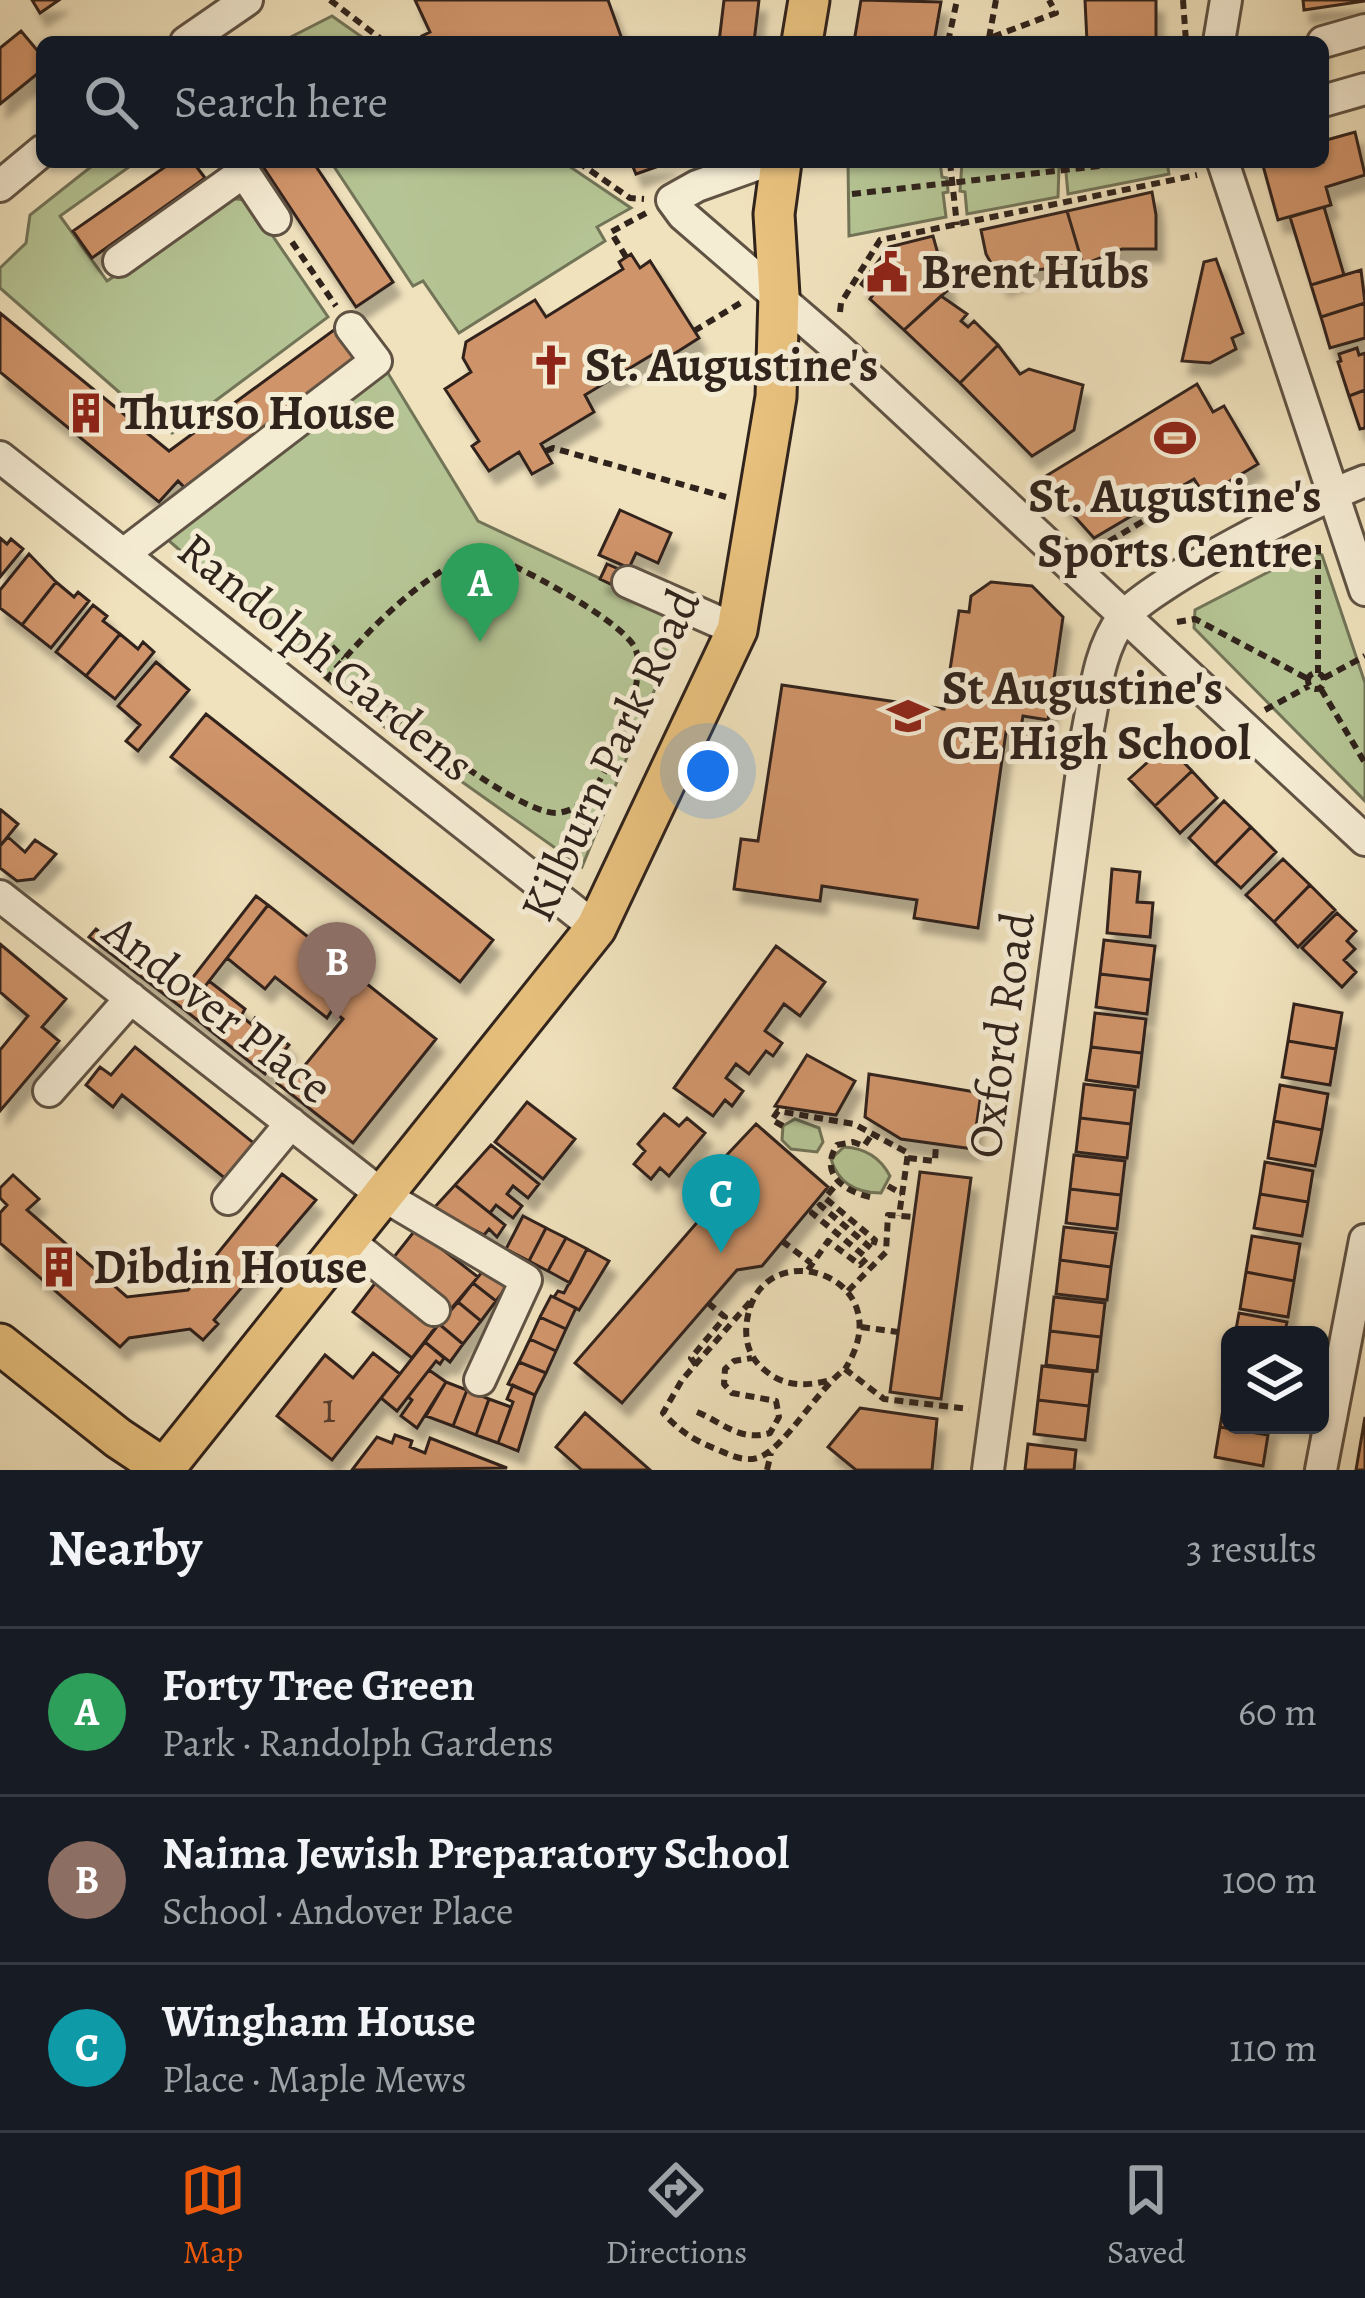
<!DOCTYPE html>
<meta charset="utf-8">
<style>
:root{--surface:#171b24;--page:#20242c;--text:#f1f3f6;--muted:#9ea1a6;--line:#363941;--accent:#ea580c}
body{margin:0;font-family:Alegreya,serif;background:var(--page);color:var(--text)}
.controls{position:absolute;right:36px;bottom:36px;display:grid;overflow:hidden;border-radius:18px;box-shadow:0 3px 9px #0004}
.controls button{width:108px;height:108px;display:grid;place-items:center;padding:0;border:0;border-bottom:3px solid var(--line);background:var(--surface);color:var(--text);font:60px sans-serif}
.you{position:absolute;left:708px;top:771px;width:42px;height:42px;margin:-30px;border:9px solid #fff;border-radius:50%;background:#1a73e8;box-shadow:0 0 0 18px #1a73e833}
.badge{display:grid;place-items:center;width:78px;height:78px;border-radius:50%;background:var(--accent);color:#fff;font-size:39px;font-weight:700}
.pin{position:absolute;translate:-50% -99px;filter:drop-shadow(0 3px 6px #0008)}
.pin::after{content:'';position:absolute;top:63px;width:42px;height:36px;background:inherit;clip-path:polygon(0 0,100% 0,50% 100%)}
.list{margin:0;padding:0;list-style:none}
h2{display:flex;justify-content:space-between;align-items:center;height:156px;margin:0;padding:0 48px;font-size:51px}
h2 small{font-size:39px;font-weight:400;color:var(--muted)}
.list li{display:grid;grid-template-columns:78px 1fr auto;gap:36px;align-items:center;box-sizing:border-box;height:168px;padding:0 48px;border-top:3px solid var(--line)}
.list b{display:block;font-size:45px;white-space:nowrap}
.list p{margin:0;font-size:39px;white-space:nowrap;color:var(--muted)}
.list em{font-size:39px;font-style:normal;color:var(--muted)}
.icon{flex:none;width:66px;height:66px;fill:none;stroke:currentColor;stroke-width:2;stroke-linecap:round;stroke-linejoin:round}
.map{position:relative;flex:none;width:1365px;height:1470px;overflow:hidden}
.search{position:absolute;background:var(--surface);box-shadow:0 3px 9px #0004;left:36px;right:36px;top:36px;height:132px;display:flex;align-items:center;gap:30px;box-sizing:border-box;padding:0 42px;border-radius:18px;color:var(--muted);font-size:45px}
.sheet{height:660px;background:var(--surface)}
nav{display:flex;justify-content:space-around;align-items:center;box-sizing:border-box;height:168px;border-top:3px solid var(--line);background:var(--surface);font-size:33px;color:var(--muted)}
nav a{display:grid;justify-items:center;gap:6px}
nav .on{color:var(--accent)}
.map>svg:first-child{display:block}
.green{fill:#b5c494;stroke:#727458;stroke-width:3}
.building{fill:#d0946b;stroke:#30231c;stroke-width:3;filter:url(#shadow)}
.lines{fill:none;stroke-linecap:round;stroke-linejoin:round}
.minor-casing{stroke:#605344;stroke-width:36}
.major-casing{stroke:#30231c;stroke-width:45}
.path{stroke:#30231c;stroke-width:6;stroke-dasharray:9 6;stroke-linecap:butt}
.minor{stroke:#f5ecd4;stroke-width:30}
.major{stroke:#e8c17e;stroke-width:39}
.labels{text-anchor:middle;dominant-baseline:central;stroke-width:10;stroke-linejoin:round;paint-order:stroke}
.number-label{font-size:42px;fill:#583f30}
.poi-label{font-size:48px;font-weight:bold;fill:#30231c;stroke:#f5ecd4;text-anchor:start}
.street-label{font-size:48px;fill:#30231c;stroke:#f5ecd4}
</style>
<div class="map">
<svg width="1365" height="1470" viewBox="0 0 1365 1470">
<defs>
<filter id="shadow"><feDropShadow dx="7" dy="13" stdDeviation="3" flood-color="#0004"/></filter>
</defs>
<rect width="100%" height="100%" fill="#f0e2bd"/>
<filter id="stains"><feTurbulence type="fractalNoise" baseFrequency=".00167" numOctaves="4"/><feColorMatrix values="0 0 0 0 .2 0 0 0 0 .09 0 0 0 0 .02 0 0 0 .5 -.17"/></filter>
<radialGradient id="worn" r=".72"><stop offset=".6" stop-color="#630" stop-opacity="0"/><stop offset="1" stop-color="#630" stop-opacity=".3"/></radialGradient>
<!-- green -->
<path class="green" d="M332 16 369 42H281Z
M97 162H136L60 216 107 281C132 266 213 197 236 199 244 199 246 202 253 207L328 317 172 433 119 392 0 288V268L26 243 30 215Z
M331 162H563L631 208 597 227 605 241 459 333 423 281 413 286Z
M848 162H940L942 177 947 178 948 192 943 193 946 217 849 236Z
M962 162H1055L1059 166 1058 197 967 214 965 192 960 191Z
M1065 162H1167L1169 174 1068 194Z
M386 370 478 521 684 618 582 867 365 713 167 539Z
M1309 551 1322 555 1365 683V801L1194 628 1195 610Z
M795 1119 819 1128 823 1142 817 1152 791 1149 782 1140 783 1126Z
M844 1147C865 1148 880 1157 890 1176L881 1193C856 1193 838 1183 831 1159Z"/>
<!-- building -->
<path class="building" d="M32 0H59L40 13Z
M415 0H608L623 42H425L422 36 430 32Z
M724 0H759L754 42H719Z
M861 0 941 2 934 42H854Z
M1085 0H1156V42H1087Z
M1303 0H1365V1L1304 10Z
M1303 0H1365V1L1304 10Z
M21 31 42 56V70L0 104V48Z
M1355 132 1365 175 1326 187 1331 205 1278 220 1262 162H1323V141Z
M172 162H193L205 178 92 258 73 231Z
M260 162H313L393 282 356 307Z
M631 162H670L636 174Z
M1152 192 1156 215V249H1122L1083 265 1067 211Z
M1324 207 1344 275 1311 285 1290 217Z
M1067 211 1083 265 1035 270 1002 283 986 254 981 230Z
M933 236 948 290 904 330 870 299 873 295 861 284 889 247Z
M631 254 640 268 650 261 699 338 666 359 660 350 585 395 594 412 541 444 552 463 532 474 519 452 489 471 472 446 479 441 445 389 471 372 463 358 466 342 535 300 546 317 623 269 619 262Z
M1216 259 1243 333 1232 338 1236 349 1210 363 1182 361 1204 262Z
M1361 270 1365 303 1321 317 1311 285Z
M941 296 967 314 961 321 968 327 974 321 998 345 960 383 904 330Z
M1365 303V338L1330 348 1321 317Z
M0 313 169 451 338 327 361 358 189 492 178 481 159 502 0 372Z
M998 345 1020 374 1029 369 1083 385 1074 430 1032 456 960 383Z
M1357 348 1359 355 1365 353V390L1349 396 1338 362 1341 361 1339 354Z
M1197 384 1213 412 1224 406 1258 464 1205 496 1194 479 1094 538 1041 479Z
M1365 390V428L1360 429 1349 396Z
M620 510 671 533 658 563 636 553 629 568 599 555Z
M0 538 7 544 11 539 23 549 0 577Z
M29 554 56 582 22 625 0 608V590Z
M607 564 632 575 625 591 600 579Z
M56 582 74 597 78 592 89 601 51 648 22 625Z
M991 582 1032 586 1063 617 1048 720 1023 716 1020 734 1006 732 978 928 914 918 917 900 822 886 820 901 734 889 741 839 758 841 782 685 944 709 959 611 969 612 971 596Z
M93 605 107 616 103 621 120 634 86 676 56 652Z
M120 634 138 649 143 642 154 652 115 699 86 676Z
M156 662 189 690 138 751 126 741 140 725 118 706Z
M206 714 493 940 460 982 171 757Z
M1161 739 1192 771 1155 806 1129 779 1150 760 1145 755Z
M1192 771 1217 798 1180 833 1155 806Z
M1224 801 1251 827 1215 864 1189 838Z
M1 810 18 824 0 846V812Z
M1251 827 1276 852 1241 888 1215 864Z
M8 837 25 852 35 840 56 854 34 879 17 881 0 868V846Z
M1283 859 1310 885 1274 922 1246 895Z
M1112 869 1140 872 1137 902 1153 903 1150 937 1107 933Z
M1310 885 1335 910 1298 947 1274 922Z
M256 896 268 905 186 1011 89 937 96 929 180 994Z
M268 905 436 1039 353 1143 277 1083 293 1064 301 1070 343 1019 332 1010 327 1018 275 977 265 989 227 958Z
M1337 913 1356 931 1347 941 1355 949 1344 960 1356 972 1342 987 1302 948Z
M1104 940 1155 946 1151 980 1100 974Z
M0 944 66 999 42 1027 59 1041 0 1111V1050L28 1016 0 992Z
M776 946 825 982 800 1016 784 1004 765 1031 782 1043 773 1056 766 1051 749 1074 736 1064 726 1078 743 1091 732 1106 725 1100 713 1116 674 1088Z
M1100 974 1151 980 1147 1014 1096 1007Z
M209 981 245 1009 241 1016 251 1024 255 1018 289 1045 265 1074 186 1011Z
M1294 1004 1342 1013 1336 1049 1288 1041Z
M1095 1013 1146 1019 1142 1053 1091 1047Z
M1288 1041 1336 1049 1330 1085 1282 1077Z
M135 1047 261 1149 232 1184 122 1095 113 1107 86 1085 100 1067 111 1075Z
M1091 1047 1142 1053 1138 1087 1086 1080Z
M807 1055 855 1081 836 1115 775 1106Z
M869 1074 981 1093 973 1149 901 1139 865 1117Z
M1084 1084 1135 1090 1131 1124 1080 1118Z
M1280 1085 1328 1094 1322 1130 1274 1121Z
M527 1102 575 1139 543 1179 495 1142Z
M664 1114 679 1126 687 1118 705 1133 669 1176 660 1168 651 1179 634 1164 645 1151 638 1144Z
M1080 1118 1131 1124 1127 1158 1076 1152Z
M1274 1121 1322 1130 1315 1166 1268 1158Z
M756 1124 828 1187 762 1266 737 1270 622 1403 575 1363 714 1203 705 1178Z
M491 1145 539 1184 528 1198 513 1186 507 1194 522 1206 513 1218 496 1205 490 1213 455 1185Z
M1074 1155 1125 1161 1121 1195 1070 1189Z
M1265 1162 1313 1171 1308 1202 1260 1194Z
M920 1172 971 1178 941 1399 890 1392Z
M282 1174 316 1200 214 1320 218 1324 203 1340 190 1329 129 1338 120 1347 0 1243V1213L7 1205 0 1198V1188L13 1175 39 1199 27 1210 127 1297 188 1290Z
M455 1185 505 1225 497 1237 489 1229 484 1235 433 1209Z
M1070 1189 1121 1195 1117 1229 1066 1223Z
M1260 1194 1308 1202 1302 1236 1254 1228Z
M523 1216 546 1228 529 1261 506 1249Z
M1064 1227 1116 1233 1111 1267 1060 1260Z
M546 1228 566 1238 548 1271 529 1261Z
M416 1229 478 1277 450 1310 390 1262Z
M1252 1236 1300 1244 1294 1281 1246 1272Z
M566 1238 587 1249 570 1283 548 1271Z
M587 1249 609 1261 579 1310 554 1297 558 1291 564 1293Z
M1060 1260 1111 1267 1107 1300 1056 1294Z
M486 1267 508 1285 496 1301 473 1283Z
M1246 1272 1294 1281 1288 1317 1240 1309Z
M376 1282 435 1328 412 1358 353 1312Z
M473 1283 496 1301 481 1321 458 1302Z
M551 1296 576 1308 566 1329 540 1317Z
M1054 1297 1105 1303 1101 1337 1050 1331Z
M458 1302 481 1321 463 1344 439 1324Z
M1239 1313 1287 1322 1284 1335H1235Z
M540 1317 566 1329 556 1351 530 1339Z
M439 1324 463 1344 450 1362 425 1342Z
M1050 1331 1101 1337 1097 1371 1046 1365Z
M530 1339 556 1351 546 1373 519 1362Z
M425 1342 444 1358 440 1364 436 1361 397 1411 381 1398Z
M373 1353 400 1374 332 1460 277 1416 325 1355 353 1378Z
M519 1362 546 1373 535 1395 508 1384Z
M1042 1366 1093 1372 1089 1406 1038 1400Z
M429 1370 446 1382 417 1428 401 1416 412 1400 408 1397Z
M446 1382 467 1390 453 1426 426 1416Z
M513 1385 535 1395 518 1451 498 1443 513 1402 507 1399Z
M467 1390 489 1399 476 1435 453 1426Z
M1226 1391 1230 1392V1425H1270L1268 1435 1220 1427Z
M489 1399 511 1407 498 1443 476 1435Z
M1038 1400 1089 1406 1085 1440 1034 1434Z
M860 1408 937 1419 932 1470H856L828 1447Z
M585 1413 650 1470H582L556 1447Z
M1365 1417V1470H1356Z
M1220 1427 1268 1435 1263 1466 1215 1457Z
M395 1435 412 1441 410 1447 425 1453 430 1438 507 1468 352 1470 377 1437 392 1443Z
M1028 1444 1076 1450 1074 1470H1025Z"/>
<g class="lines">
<!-- minor casing -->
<g class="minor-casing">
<path id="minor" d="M186 42 247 0
M1219 42 1226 0
M1323 42 1365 30
M1323 101 1365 89
M237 162 275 219
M764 162 697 186 672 200 683 215 836 347 1365 840
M1223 162 1365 590
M0 186 42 151
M119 261 244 172
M0 457 596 928
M125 553 376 361 351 328
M628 582 737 630
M0 896 381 1194 526 1280 480 1380
M49 1091 131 998
M228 1199 291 1123
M346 1239 434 1310
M988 1470 1087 734C1095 696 1098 651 1122 619 1148 584 1319 498 1365 481
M1321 1470 1365 1240"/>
</g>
<!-- major casing -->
<g class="major-casing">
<path id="major" d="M802 42 809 0
M0 1344 118 1438 166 1470
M164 1469 596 928 737 630 776 397 779 295 774 214 781 162"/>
</g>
<!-- path -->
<path class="path" d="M330 0 385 42
M1183 0 1186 42
M989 38 996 0
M948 42 957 0
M979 42 1056 13 1049 0
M578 162 630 198 644 199
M950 162 957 225
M852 194 1135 162
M292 242 336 306
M626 257 611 232 648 212
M840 312 841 303 880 240 1197 175
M694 331 742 302
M546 451 553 448 726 497
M1318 545V673
M1096 549 1199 488
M1177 622 1195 619 1308 679
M321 636 344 658
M1308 681a8 8 0 1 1 16 0a8 8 0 1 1-16 0Z
M1324 678 1365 656
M326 680C369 629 417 578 479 551 514 563 615 616 634 646 652 674 607 785 581 804 576 808 563 813 556 813 513 813 374 699 336 668
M1321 689 1365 763
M1265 710 1309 686
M783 1126 772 1120 778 1111 854 1124 908 1153 899 1216
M908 1158 935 1161 936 1144
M888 1186 902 1194
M870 1197C843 1191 819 1173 837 1145L853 1142 864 1146 873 1133
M782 1241 811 1263
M808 1270 828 1241 860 1265 867 1258 812 1213 820 1205 872 1249 875 1240 825 1198 839 1181
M848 1291 886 1252 888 1215 913 1217
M750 1302 682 1380 663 1413C680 1431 693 1440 716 1449 730 1455 745 1463 760 1457 785 1447 818 1389 845 1369L884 1399 969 1409
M861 1327 898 1332
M696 1365 691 1358 725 1317 708 1303
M827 1381C800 1387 781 1386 760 1366 746 1352 744 1333 748 1315 766 1231 904 1277 845 1369
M697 1412C724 1423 739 1442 770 1433L779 1417 776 1401 732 1393 724 1384 725 1369 734 1361 752 1358
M767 1470 771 1453"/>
<!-- minor -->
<use href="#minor" class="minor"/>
<!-- major -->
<use href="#major" class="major"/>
</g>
<!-- icons -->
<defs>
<g id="civic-bare" transform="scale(3.24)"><path d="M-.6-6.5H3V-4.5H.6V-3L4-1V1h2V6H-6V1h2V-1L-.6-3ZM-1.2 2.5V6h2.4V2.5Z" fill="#8f2418" stroke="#f5ecd4" stroke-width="2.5" paint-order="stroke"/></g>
<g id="church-bare" transform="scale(3.24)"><path d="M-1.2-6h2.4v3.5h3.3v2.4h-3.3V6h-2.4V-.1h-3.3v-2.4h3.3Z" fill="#8f2418" stroke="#f5ecd4" stroke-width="2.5" paint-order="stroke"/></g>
<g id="building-bare" transform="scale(3.24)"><path d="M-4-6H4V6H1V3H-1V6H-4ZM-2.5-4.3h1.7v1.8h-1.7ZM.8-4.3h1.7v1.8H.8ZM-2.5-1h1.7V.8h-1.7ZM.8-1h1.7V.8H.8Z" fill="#8f2418" stroke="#f5ecd4" stroke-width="2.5" paint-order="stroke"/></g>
<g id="stadium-bare" transform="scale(3.24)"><path d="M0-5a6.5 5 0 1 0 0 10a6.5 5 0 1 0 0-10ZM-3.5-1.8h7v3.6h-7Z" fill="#8f2418" stroke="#f5ecd4" stroke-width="2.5" paint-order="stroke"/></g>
<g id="school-bare" transform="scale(3.24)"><path d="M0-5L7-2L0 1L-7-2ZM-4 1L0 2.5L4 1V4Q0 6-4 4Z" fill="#8f2418" stroke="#f5ecd4" stroke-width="2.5" paint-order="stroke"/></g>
</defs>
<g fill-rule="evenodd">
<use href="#civic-bare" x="887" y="272"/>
<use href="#church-bare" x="551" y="365"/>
<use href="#building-bare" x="86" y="413"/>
<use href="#stadium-bare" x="1175" y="438"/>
<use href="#school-bare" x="908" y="716"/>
<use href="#building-bare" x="59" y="1267"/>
</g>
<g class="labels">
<!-- number labels -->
<g class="number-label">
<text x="329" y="1407">1</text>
</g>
<!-- poi labels -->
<g class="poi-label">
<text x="921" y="272">Brent Hubs</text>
<text x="585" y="365">St. Augustine's</text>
<text x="120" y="413">Thurso House</text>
<text x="1175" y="496" text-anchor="middle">St. Augustine's<tspan x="1175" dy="55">Sports Centre</tspan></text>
<text x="942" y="688">St Augustine's<tspan x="942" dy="55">CE High School</tspan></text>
<text x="93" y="1267">Dibdin House</text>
</g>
<!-- street labels -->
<g class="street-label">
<text transform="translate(326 657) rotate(39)">Randolph Gardens</text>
<text transform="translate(610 755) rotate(-65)">Kilburn Park Road</text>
<text transform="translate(218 1009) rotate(38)">Andover Place</text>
<text transform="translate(1001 1035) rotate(-82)">Oxford Road</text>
</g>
</g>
<rect width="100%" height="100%" filter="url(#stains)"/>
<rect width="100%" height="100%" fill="url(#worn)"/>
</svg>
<div class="controls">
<button><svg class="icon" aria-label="layers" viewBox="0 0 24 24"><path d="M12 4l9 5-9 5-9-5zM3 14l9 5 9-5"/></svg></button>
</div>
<div class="you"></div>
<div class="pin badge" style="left:480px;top:642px;background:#2e9e5b">A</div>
<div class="pin badge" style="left:337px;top:1021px;background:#8d6e63">B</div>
<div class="pin badge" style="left:721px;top:1253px;background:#0f9aa8">C</div>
<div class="search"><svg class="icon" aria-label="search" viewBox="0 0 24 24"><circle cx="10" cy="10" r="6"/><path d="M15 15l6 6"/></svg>Search here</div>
</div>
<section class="sheet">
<h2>Nearby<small>3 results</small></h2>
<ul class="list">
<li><span class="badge" style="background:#2e9e5b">A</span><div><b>Forty Tree Green</b><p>Park · Randolph Gardens</p></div><em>60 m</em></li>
<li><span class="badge" style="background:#8d6e63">B</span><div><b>Naima Jewish Preparatory School</b><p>School · Andover Place</p></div><em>100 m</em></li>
<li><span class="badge" style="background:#0f9aa8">C</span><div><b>Wingham House</b><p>Place · Maple Mews</p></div><em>110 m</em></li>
</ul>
</section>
<nav>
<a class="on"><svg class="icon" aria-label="map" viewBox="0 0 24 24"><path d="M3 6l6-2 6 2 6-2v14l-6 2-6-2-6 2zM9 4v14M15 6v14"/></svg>Map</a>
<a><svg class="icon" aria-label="directions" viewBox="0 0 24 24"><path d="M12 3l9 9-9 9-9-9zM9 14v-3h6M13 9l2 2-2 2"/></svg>Directions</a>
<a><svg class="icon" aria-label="saved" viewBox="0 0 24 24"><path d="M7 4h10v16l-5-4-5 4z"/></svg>Saved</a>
</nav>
